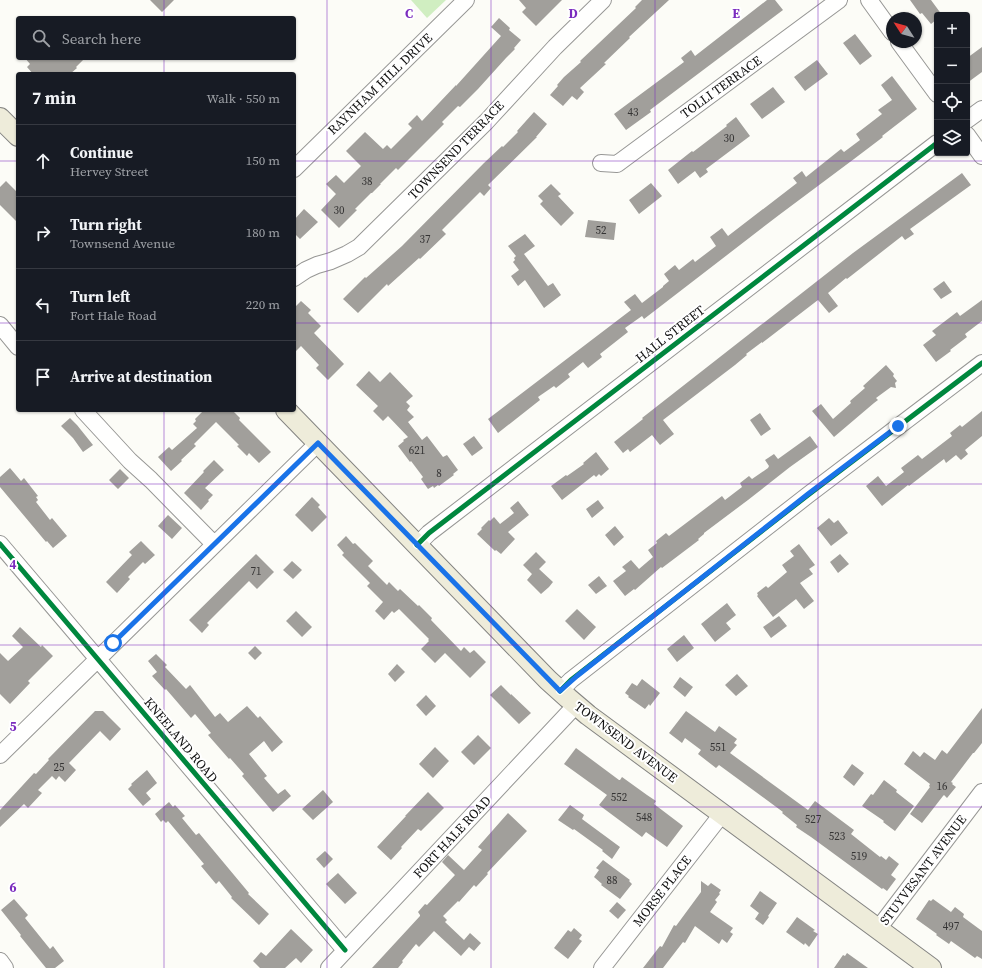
<!DOCTYPE html>
<meta charset="utf-8">
<style>
:root{--surface:#171b24;--page:#242831;--text:#f1f3f6;--muted:#9ea1a6;--line:#363941}
body{margin:0;font-family:"Source Serif 4",serif;background:var(--page);color:var(--text)}
.controls{position:absolute;right:12px;top:12px;display:grid;overflow:hidden;border-radius:4px;box-shadow:0 1px 3px #0004}
.controls button{width:36px;height:36px;display:grid;place-items:center;padding:0;border:0;border-bottom:1px solid var(--line);background:var(--surface);color:var(--text);font:20px sans-serif}
.compass{position:absolute;left:886px;top:12px;width:36px;height:36px;border-radius:50%;background:var(--surface);box-shadow:0 1px 3px #0004;rotate:306deg}
.stop{position:absolute;width:12px;height:12px;margin:-9px;border:3px solid #1a73e8;border-radius:50%;background:#fff}
.stop.end{background:#1a73e8;border-color:#fff;box-shadow:0 1px 4px #0008}
.list{margin:0;padding:0;list-style:none}
h2{display:flex;justify-content:space-between;align-items:center;height:52px;margin:0;padding:0 16px;font-size:17px}
h2 small{font-size:13px;font-weight:400;color:var(--muted)}
.list li{display:grid;grid-template-columns:26px 1fr auto;gap:12px;align-items:center;box-sizing:border-box;height:72px;padding:0 16px;border-top:1px solid var(--line)}
.list b{display:block;font-size:15px;white-space:nowrap}
.list p{margin:0;font-size:13px;white-space:nowrap;color:var(--muted)}
.list em{font-size:13px;font-style:normal;color:var(--muted)}
.icon{flex:none;width:22px;height:22px;fill:none;stroke:currentColor;stroke-width:2;stroke-linecap:round;stroke-linejoin:round}
.map{position:relative;flex:none;width:982px;height:968px;overflow:hidden}
.search{position:absolute;background:var(--surface);box-shadow:0 1px 3px #0004;left:16px;top:16px;width:280px;height:44px;display:flex;align-items:center;gap:10px;box-sizing:border-box;padding:0 14px;border-radius:4px;color:var(--muted);font-size:15px}
.panel{position:absolute;background:var(--surface);box-shadow:0 1px 3px #0004;left:16px;top:72px;width:280px;height:340px;border-radius:4px}
.map>svg:first-child{display:block}
.forest{fill:#d0eec1}
.building{fill:#a19f9b}
.lines{fill:none;stroke-linecap:round;stroke-linejoin:round}
.minor-casing{stroke:#979795;stroke-width:18}
.major-casing{stroke:#848482;stroke-width:22}
.minor{stroke:#fffffe;stroke-width:16}
.major{stroke:#eeecda;stroke-width:20}
.cycleway-casing{stroke:#fff;stroke-width:8}
.cycleway{stroke:#00873e;stroke-width:5}
.route{stroke:#1a73e8;stroke-width:5}
.grid{fill:none;stroke:#7b2cbf;stroke-width:1;stroke-opacity:0.55}
.labels{text-anchor:middle;dominant-baseline:central;stroke-width:4;stroke-linejoin:round;paint-order:stroke}
.number-label{font-size:11px;fill:#353434}
.street-label{font-size:13px;fill:#111;stroke:#fff}
.grid-label{font-size:13px;text-anchor:middle;font-weight:bold;fill:#7b2cbf;stroke:#fff;stroke-width:4;stroke-linejoin:round;paint-order:stroke}
</style>
<div class="map">
<svg width="982" height="968" viewBox="0 0 982 968">
<rect width="100%" height="100%" fill="#fcfcf7"/>
<!-- forest -->
<path class="forest" d="M411 0H446L427 18Z"/>
<!-- building -->
<path class="building" d="M150 0H174L162 12Z
M519 0H562L536 26 522 12 526 8Z
M642 0H669L629 37 630 38 604 63 606 64 580 88 584 92 577 100 572 96 563 106 550 95 558 86 557 85 564 77 581 62 580 61 636 8 635 7Z
M767 0H775L783 10 650 110 651 112 626 130 614 114 684 62 681 58 691 50 695 56Z
M910 0H931L942 15H937V19L931 24 922 13 920 14Z
M499 18 510 28 509 30 521 40 514 48 515 49 506 58 478 89 460 107 458 106 442 122 444 124 398 170 396 168 380 184H381L372 193H371L355 209 357 210 339 228 321 210 336 194 326 184 336 175 344 183 361 166 346 151 365 132 383 149 387 145 391 149 412 128 408 124 417 115 422 121 456 85V86L501 36 491 27Z
M855 34 872 56 860 65 843 43Z
M982 47V72L967 83V58Z
M25 58H85L76 67 77 68 70 74H33L27 67 30 64Z
M817 60 828 74 805 91 794 77Z
M892 76 917 109 882 136 883 137 854 159 779 215 644 319 642 316 625 328 628 332 600 354 602 357 588 368 583 362 568 374 570 377 556 388 554 386 538 397 540 400 498 433 488 419 631 310 624 302 635 294 642 303 663 287V286L669 281 664 274 675 265 679 270 693 259 695 262 716 246 710 237 722 228 728 236 797 183 793 178 802 171 806 177 841 149 844 152 860 140 856 134 882 114 878 110 892 100 881 85Z
M773 87 785 102 762 119 750 104Z
M534 112 547 124 536 137H537L488 185 491 188 484 196 480 192 442 230 446 234 420 259 419 258 388 286 387 284 358 313 343 299 365 277 366 278 402 246 484 163 502 146 503 147 518 132 517 131Z
M736 117 750 136 706 169 708 172 700 178 695 171 678 184 668 170 692 151 693 152 727 126 726 125Z
M962 173 971 185 910 229 914 234 905 240 902 236 847 279 846 278 828 293 838 306 829 313 818 300 762 343V342L746 354 747 355 735 365 663 420 674 434 660 445 652 435 630 452 628 449 623 453 614 442 643 419 642 418 853 253Z
M6 181 18 193V223L0 205V187Z
M651 183 662 196 639 214 629 200Z
M551 184 561 194 558 196 574 213 561 226 540 204 543 201 538 196Z
M304 209 318 222 300 239 294 233V220Z
M588 220 616 223 614 240 585 237Z
M525 234 535 246 524 254 548 286 553 283 561 295 544 308 525 280 518 286 511 276 519 270 513 262 515 260 514 258 516 256 508 246Z
M944 281 952 292 941 299 933 289Z
M982 300V321L965 334 967 337 950 350 951 351 936 362 923 345 936 335 932 331 957 312 960 316Z
M301 301 311 310 308 313 321 326 314 333 344 364 328 380 316 368 319 365 301 346 294 353V308Z
M886 365 894 374 893 376 897 381 895 383 896 388 891 387 876 398 878 400 874 403 834 437 812 411 821 404 833 419 851 403 850 401 865 388 863 386Z
M369 371 380 382 390 372 413 396 406 402 410 406 407 410 414 417 408 422 422 440 427 436 443 457 447 455 458 470 453 474 454 475 439 486 438 485 434 488 433 486 428 489 421 479 423 477 411 461 410 462 398 446 404 441 403 440 408 437 388 416 383 421 373 411 378 406 356 385Z
M204 410H232L240 418 239 420 271 452 259 463 249 453 247 456 237 446 239 445 216 422 194 444 196 446 181 460 182 461 171 471 158 457 169 447 172 450 197 428 193 424 196 421 195 419Z
M982 411V436L965 450 968 454 961 460 956 455 946 463 944 459 909 486 908 485 882 506 866 486 878 476 886 486 904 472 901 468 918 455 922 459 952 436 950 433 960 425 962 427Z
M760 413 771 429 761 436 750 420Z
M70 418 77 425 93 445 83 452 73 438 61 426Z
M474 436 483 448 472 456 463 444Z
M810 436 818 447 790 467 748 500 704 533V534L698 539 699 540 662 568 661 567 635 590 634 589 625 596 613 581 626 571 622 567 631 560 639 569 653 557 648 550 657 543 656 541 666 533 669 536 722 496 725 500 742 487 740 483 749 476 752 479 768 468 769 466 765 460 774 454 778 459Z
M596 452 609 469 601 476 599 474 596 477 594 475 562 500 551 486 566 475 567 476 584 464 583 463Z
M214 460 224 470 205 488 213 495 208 500 209 501 201 510 184 493 204 472 203 471Z
M10 468 21 481 24 478 38 496 36 497 38 500 36 502 50 520 52 518 67 536 53 548 47 541 46 542 0 487V477Z
M120 469 129 478 118 489 109 480Z
M312 497 320 505 318 507 327 517 312 532 295 515Z
M598 500 604 508 592 518 586 509Z
M518 501 529 515 508 532 515 539 501 554 496 550 495 551 477 534 482 529 481 528 489 520 490 521 494 517 500 524 514 513 510 508Z
M168 515 182 528 172 539 158 526Z
M829 518 834 523 838 520 848 533 831 546 817 528Z
M615 526 624 537 614 546 605 535Z
M346 536 353 544 355 543 373 561 368 566 387 585 389 582 398 591 400 589 418 606 419 605 432 618 431 620 461 651 464 647 470 653 474 650 486 662 470 678 445 653 435 663 421 649 429 641 428 640 429 639 399 609 394 613 392 611 384 620 375 611 383 602 367 586 370 583 342 555 344 553 337 545Z
M141 541 155 555 145 564 143 562 128 577 130 579 117 593 106 582 132 555 129 552Z
M799 544 815 565 809 569 813 574 800 583 814 601 804 609 796 599 773 617 757 596 758 595 757 593 766 586 768 588 787 572 782 565 794 556 790 551Z
M536 552 546 562 539 569 553 582 549 587 541 594 527 580 532 574 523 565Z
M256 554 274 572 257 589 249 581 207 623 209 625 202 633 189 620Z
M840 554 849 564 838 573 830 562Z
M292 561 302 570 293 579 283 570Z
M599 576 607 586 596 594 588 585Z
M727 603 736 615 726 623 731 629 715 642 701 624Z
M577 609 596 627 584 640 565 621Z
M296 611 312 627 302 637 286 621Z
M779 616 787 626 771 638 763 627Z
M20 627 41 647 42 645 53 656 28 681 30 683 10 704 0 694V653L8 661 23 647 12 636Z
M684 635 694 648 677 662 667 649Z
M255 646 262 653 255 660 248 653Z
M156 654 167 665 165 667 186 689 190 685 215 717 220 713 228 722 247 706 258 718 260 716 283 742 272 752 264 741 249 754 267 776 264 778 278 794 285 789 291 796 273 812 242 776 244 774 230 758 229 759 208 735 211 733 195 714 191 718 166 689 165 690 152 676 157 672 148 661Z
M397 664 405 672 395 682 388 674Z
M737 674 748 686 736 696 725 685Z
M680 677 693 687 685 697 673 687Z
M642 679 660 693 650 706 649 704 645 709 628 697 629 696 625 693 632 683 637 686Z
M501 685 511 695V694L531 713 519 724 490 695Z
M426 695 436 706 426 716 416 705Z
M982 708V743L974 753H973L951 782 953 783 952 784 956 787 947 798 944 795 943 796 922 823 910 814 930 787 929 786 930 784 904 764 913 751 920 757 924 752 935 760 942 750 947 754Z
M95 711H103L121 729 110 741 100 731 69 763 76 770 65 782 59 776 56 780 52 776 38 790 42 793 28 808 24 804 0 827V810L34 773 36 774 49 760 48 759Z
M686 711 715 732 719 726 737 739 734 743 737 745 730 753 808 810 815 801 854 830 851 834 880 857 881 856 886 860 889 856 899 864 891 875 896 879 887 891 883 888 882 889 811 837 796 827 797 825 782 813 783 812 719 765 716 768 698 754 701 750 685 738 682 743 669 733Z
M478 735 491 748 474 765 461 752Z
M435 747 449 761 433 778 419 764Z
M576 748 619 780H620L622 777 647 795 656 801 654 804 683 826 667 847 646 832 642 837 599 805 607 795 564 764Z
M852 764 864 773 854 786 843 777Z
M147 770 157 783 146 793 151 799 143 806 128 789 132 785 131 784Z
M884 780 897 790 896 792 914 806 895 831 883 822 884 821 862 806 871 794 873 795Z
M323 790 333 802 313 820 302 809Z
M428 792 444 808 421 831 418 829 401 847 402 848 391 860 377 847 406 816H405Z
M169 802 173 807 175 805 185 816 182 818 196 835 199 833 249 893 248 894 269 914 259 925 231 898 232 897 219 881 216 884 201 866 204 864 168 821 166 823 163 820 161 822 155 814Z
M570 805 584 815 582 819 620 847 612 859 602 851 603 850 574 829 573 830 558 820Z
M508 813 527 831 487 873 488 874 476 887 474 885 459 902 458 901 443 916 447 920 445 922 464 940 470 933 481 943 474 951 469 947 461 956 434 931 419 947 416 944 402 961 403 962 398 968H372L420 916V915L418 912 425 904 427 905 455 875 442 862 448 855 464 870 482 850 478 847Z
M325 851 333 859 324 868 316 859Z
M603 860 630 880 629 881 632 884 620 899 601 885 602 884 594 877 599 870 596 868Z
M338 873 357 893 345 904 326 884Z
M701 881 708 886 711 883 721 890 719 893 720 894 715 900 717 902 710 912 733 928 730 932 733 934 727 943 722 939 719 944 695 926 685 943 683 942 663 968H643L660 946 662 947 674 925 676 926 701 892Z
M760 891 777 903 768 916 769 917 763 925 755 919 759 913 750 906Z
M14 899 28 915 25 918 50 949 53 946 64 961 55 968H46L20 936 21 935 1 910Z
M933 899 951 912 955 907 964 914 963 917 982 931V959L977 956 975 958 951 941 949 944 936 935 937 934 916 919 929 900 931 901Z
M617 902 626 910 618 919 609 911Z
M797 917 815 930 813 931 818 934 809 947 805 943 804 945 786 932Z
M574 928 582 935 579 939 582 941 568 959 554 948 568 930 571 932Z
M291 929 313 950 301 963 296 958 285 968H260L253 961 261 952 266 956Z
M847 953 868 968H834L843 955 845 956Z"/>
<g class="lines">
<!-- minor casing -->
<g class="minor-casing">
<path id="minor" d="M869 0 892 32
M899 42 937 94
M967 120 982 109
M967 135 982 156
M601 163 617 164 839 0
M294 169 466 0
M294 278 306 270 317 265 331 261 347 254 359 247 486 122 555 47 603 0
M0 325 18 347
M83 410 130 461 151 480 214 544
M0 544 345 950
M417 545 429 533 937 143
M560 691 571 680 808 495 982 363
M0 755 318 443
M878 929 982 792
M0 961 5 968
M329 968 576 705
M602 968 722 814"/>
</g>
<!-- major casing -->
<g class="major-casing">
<path id="major" d="M0 118 18 136
M286 410 548 680 568 698 588 715 931 968"/>
</g>
<!-- minor -->
<use href="#minor" class="minor"/>
<!-- major -->
<use href="#major" class="major"/>
<!-- cycleway casing -->
<g class="cycleway-casing">
<path id="cycleway" d="M0 544 345 950
M417 545 429 533 937 143
M560 691 571 680 808 495 982 363"/>
</g>
<!-- cycleway -->
<use href="#cycleway" class="cycleway"/>
</g>
<g class="lines">
<!-- route -->
<path class="route" d="M113 643 318 443 560 691 577 676 808 494 898 426"/>
</g>
<!-- grid -->
<path class="grid" d="M164 0V18M327 0V968M491 0V968M655 0V968M818 0V968M164 58V74M0 161H18M294 161H982M0 323H18M294 323H982M164 410V968M0 484H982M0 645H982M0 807H982"/>
<g class="labels">
<!-- number labels -->
<g class="number-label">
<text x="633" y="112">43</text>
<text x="729" y="138">30</text>
<text x="367" y="181">38</text>
<text x="339" y="210">30</text>
<text x="601" y="230">52</text>
<text x="425" y="239">37</text>
<text x="417" y="450">621</text>
<text x="439" y="473">8</text>
<text x="256" y="571">71</text>
<text x="718" y="747">551</text>
<text x="59" y="767">25</text>
<text x="942" y="786">16</text>
<text x="619" y="797">552</text>
<text x="644" y="817">548</text>
<text x="813" y="819">527</text>
<text x="837" y="836">523</text>
<text x="859" y="856">519</text>
<text x="612" y="880">88</text>
<text x="951" y="926">497</text>
</g>
<!-- street labels -->
<g class="street-label">
<text transform="translate(380 84) rotate(-44)">RAYNHAM HILL DRIVE</text>
<text transform="translate(721 87) rotate(-36)">TOLLI TERRACE</text>
<text transform="translate(456 150) rotate(-46)">TOWNSEND TERRACE</text>
<text transform="translate(670 334) rotate(-38)">HALL STREET</text>
<text transform="translate(181 740) rotate(50)">KNEELAND ROAD</text>
<text transform="translate(626 742) rotate(37)">TOWNSEND AVENUE</text>
<text transform="translate(452 837) rotate(-47)">FORT HALE ROAD</text>
<text transform="translate(923 870) rotate(-53)">STUYVESANT AVENUE</text>
<text transform="translate(662 891) rotate(-52)">MORSE PLACE</text>
</g>
</g>
<g class="grid-label">
<text x="409" y="18">C</text>
<text x="573" y="18">D</text>
<text x="736" y="18">E</text>
<text x="13" y="569">4</text>
<text x="13" y="731">5</text>
<text x="13" y="892">6</text>
</g>
</svg>
<div class="controls">
<button>+</button>
<button>−</button>
<button><svg class="icon" aria-label="locate" viewBox="0 0 24 24"><circle cx="12" cy="12" r="6"/><path d="M12 2v4M12 18v4M2 12h4M18 12h4"/></svg></button>
<button><svg class="icon" aria-label="layers" viewBox="0 0 24 24"><path d="M12 4l9 5-9 5-9-5zM3 14l9 5 9-5"/></svg></button>
</div>
<svg class="compass" viewBox="-18 -18 36 36"><path d="M0-13l5 13h-10z" fill="#e53935"/><path d="M0 13l5-13h-10z" fill="#9ea1a6"/></svg>
<div class="stop" style="left:113px;top:643px"></div>
<div class="stop end" style="left:898px;top:426px"></div>
<div class="search"><svg class="icon" aria-label="search" viewBox="0 0 24 24"><circle cx="10" cy="10" r="6"/><path d="M15 15l6 6"/></svg>Search here</div>
<section class="panel">
<h2>7 min<small>Walk · 550 m</small></h2>
<ul class="list">
<li><svg class="icon" aria-label="ahead" viewBox="0 0 24 24"><path d="M12 20V5M6 11l6-6 6 6"/></svg><div><b>Continue</b><p>Hervey Street</p></div><em>150 m</em></li>
<li><svg class="icon" aria-label="right" viewBox="0 0 24 24"><path d="M7 20v-9h11M14 6l5 5-5 5"/></svg><div><b>Turn right</b><p>Townsend Avenue</p></div><em>180 m</em></li>
<li><svg class="icon" aria-label="left" viewBox="0 0 24 24"><path d="M17 20v-9H6M10 6l-5 5 5 5"/></svg><div><b>Turn left</b><p>Fort Hale Road</p></div><em>220 m</em></li>
<li><svg class="icon" aria-label="arrive" viewBox="0 0 24 24"><path d="M6 21V4h12l-3 4 3 4H6"/></svg><div><b>Arrive at destination</b></div></li>
</ul>
</section>
</div>
